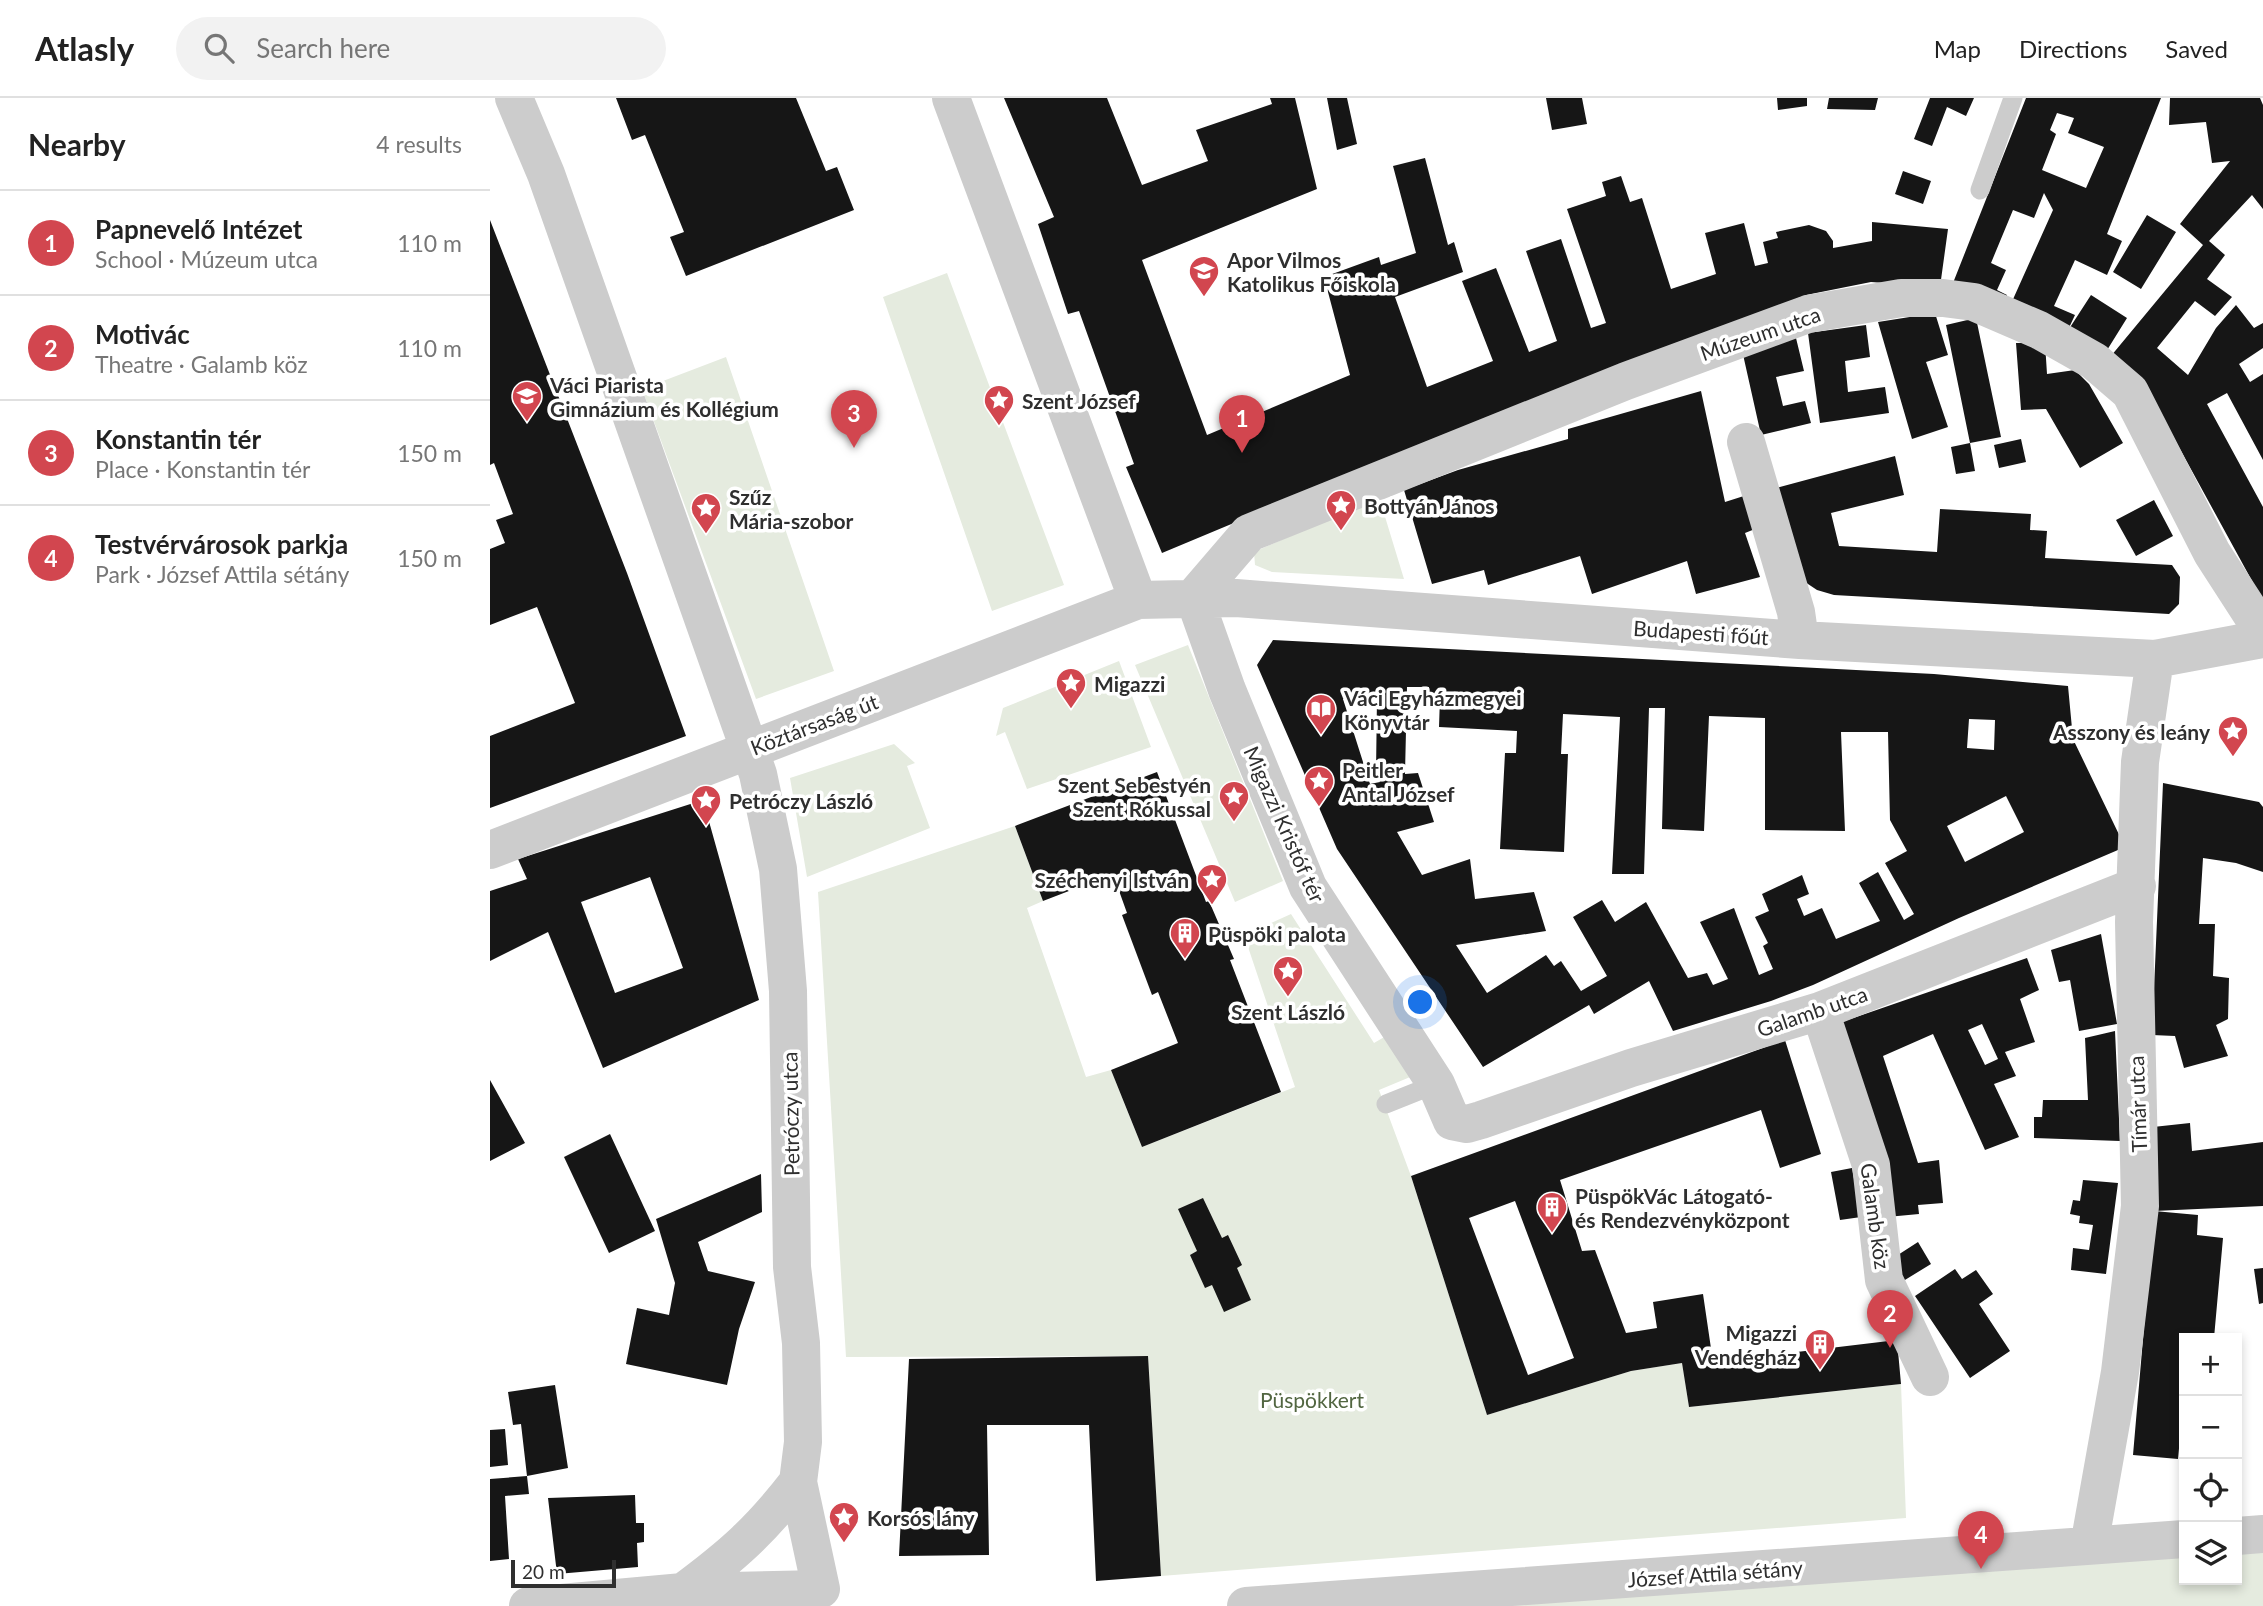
<!DOCTYPE html>
<meta charset="utf-8">
<style>
:root{--surface:#fff;--page:#f2f2f2;--text:#222;--muted:#767676;--line:#e0e0e0;--accent:#d2464f}
body{margin:0;font-family:Lato,sans-serif;background:var(--page);color:var(--text)}
.controls{position:absolute;right:21px;bottom:21px;display:grid;overflow:hidden;border-radius:0px;box-shadow:0 4px 10px #0003}
.controls button{width:63px;height:63px;display:grid;place-items:center;padding:0;border:0;border-bottom:2px solid var(--line);background:var(--surface);color:var(--text);font:35px sans-serif}
.scale{position:absolute;left:21px;bottom:18px;width:105px;box-sizing:border-box;padding-left:7px;border:4px solid #2f2f2f;border-top:0;font-size:19px;line-height:24px;white-space:nowrap;color:#2f2f2f;-webkit-text-stroke:5px #fff;paint-order:stroke}
.you{position:absolute;left:931px;top:905px;width:24px;height:24px;margin:-18px;border:5px solid #fff;border-radius:50%;background:#1a73e8;box-shadow:0 0 0 10px #1a73e833}
.badge{display:grid;place-items:center;width:46px;height:46px;border-radius:50%;background:var(--accent);color:#fff;font-size:23px;font-weight:700}
.pin{position:absolute;translate:-50% -58px;filter:drop-shadow(0 2px 4px #0008)}
.pin::after{content:'';position:absolute;top:37px;width:24px;height:21px;background:inherit;clip-path:polygon(0 0,100% 0,50% 100%)}
.list{margin:0;padding:0;list-style:none}
h2{display:flex;justify-content:space-between;align-items:center;height:91px;margin:0;padding:0 28px;font-size:30px}
h2 small{font-size:23px;font-weight:400;color:var(--muted)}
.list li{display:grid;grid-template-columns:46px 1fr auto;gap:21px;align-items:center;box-sizing:border-box;height:105px;padding:0 28px;border-top:2px solid var(--line)}
.list b{display:block;font-size:26px;white-space:nowrap}
.list p{margin:0;font-size:23px;white-space:nowrap;color:var(--muted)}
.list em{font-size:23px;font-style:normal;color:var(--muted)}
.icon{flex:none;width:38px;height:38px;fill:none;stroke:currentColor;stroke-width:2;stroke-linecap:round;stroke-linejoin:round}
.map{position:relative;flex:none;width:1773px;height:1508px;overflow:hidden}
header{display:flex;align-items:center;gap:42px;box-sizing:border-box;height:98px;padding:0 35px;background:var(--surface);border-bottom:2px solid var(--line)}
header strong{font-size:33px}
nav{display:flex;gap:38px;margin-inline-start:auto;font-size:24px}
.search{width:490px;height:63px;background:var(--page);display:flex;align-items:center;gap:18px;box-sizing:border-box;padding:0 24px;border-radius:38px;color:var(--muted);font-size:26px}
main{display:flex}
aside{flex:1;background:var(--surface)}
.map>svg:first-child{display:block}
.green{fill:#e5ebdf}
.building{fill:#161616;fill-rule:evenodd}
.lines{fill:none;stroke-linecap:round;stroke-linejoin:round}
.lane{stroke:#ccc;stroke-width:19}
.street{stroke:#ccc;stroke-width:38}
.labels{text-anchor:middle;dominant-baseline:central;stroke-width:7;stroke-linejoin:round;paint-order:stroke}
.poi-label{font-size:21px;font-weight:bold;fill:#2f2f2f;stroke:#fff;text-anchor:start}
.street-label{font-size:21px;fill:#2f2f2f;stroke:#fff}
.park-label{font-size:21px;fill:#526641;stroke:#fff}
</style>
<header>
<strong>Atlasly</strong>
<div class="search"><svg class="icon" aria-label="search" viewBox="0 0 24 24"><circle cx="10" cy="10" r="6"/><path d="M15 15l6 6"/></svg>Search here</div>
<nav><a>Map</a><a>Directions</a><a>Saved</a></nav>
</header>
<main>
<aside>
<h2>Nearby<small>4 results</small></h2>
<ul class="list">
<li><span class="badge">1</span><div><b>Papnevelő Intézet</b><p>School · Múzeum utca</p></div><em>110 m</em></li>
<li><span class="badge">2</span><div><b>Motivác</b><p>Theatre · Galamb köz</p></div><em>110 m</em></li>
<li><span class="badge">3</span><div><b>Konstantin tér</b><p>Place · Konstantin tér</p></div><em>150 m</em></li>
<li><span class="badge">4</span><div><b>Testvérvárosok parkja</b><p>Park · József Attila sétány</p></div><em>150 m</em></li>
</ul>
</aside>
<div class="map">
<svg width="1773" height="1508" viewBox="0 0 1773 1508">
<rect width="100%" height="100%" fill="#fff"/>
<!-- green -->
<path class="green" d="M457 175 574 487 502 513 393 199Z
M236 259 344 573 266 601 152 291Z
M889 399 914 481 782 474 765 467 764 454Z
M698 547 793 783 745 804 645 567Z
M629 563 661 649 537 691 515 634 506 638 513 610Z
M404 646 425 665 417 668 440 730 317 779 300 680Z
M525 728 553 803 537 810 596 979 621 972 652 1049 805 989 754 837 801 816 884 945 908 931 937 972 889 992 921 1078 997 1317 1141 1273 1192 1265 1199 1309 1411 1286 1416 1420 671 1478 657 1258 356 1259 328 794Z
M1773 1436V1508H756L1694 1441V1482H1747V1438Z"/>
<!-- building -->
<path class="building" d="M126 0H306L336 73 347 69 364 112 196 178 180 139 194 134 155 37 142 42Z
M514 0H617L652 87 718 63 706 32 782 6 780 0H805L827 91 652 162 717 337 860 277 834 179 889 159 891 167 926 155 903 68 935 60 958 147 964 144 973 174 905 199 937 289 1003 263 972 183 1006 170 1039 254 1067 243 1036 153 1071 141 1101 230 1116 225 1077 111 1116 98 1112 84 1131 78 1140 104 1152 100 1181 191 1226 176 1215 135 1254 125 1265 168 1278 165 1273 144 1288 140 1286 134 1319 127 1336 133 1343 143V150L1382 143V124L1458 131 1450 189 1381 184 1316 197 897 361 672 455 636 369 644 366 589 213 578 216 548 126 564 119Z
M837 0H857L867 46 847 52Z
M1056 0H1092L1097 26 1062 32Z
M1287 0H1317V8L1288 12Z
M1339 0H1388L1385 12 1337 11Z
M1440 0H1484L1476 18 1457 9 1442 48 1424 41Z
M1536 0H1671L1617 136 1632 143 1617 177 1585 162 1564 208 1585 217 1577 234 1520 208 1563 112 1554 95 1544 120 1523 112 1501 165 1516 172 1507 192 1517 197 1513 207 1463 185ZM1567 15 1584 20 1578 35 1614 49 1596 90 1552 72 1566 36 1560 32Z
M1680 0H1770L1773 7V111L1762 97 1719 143 1735 157 1717 181 1742 199 1725 218 1705 203 1667 250 1698 277 1726 230 1746 207 1764 230 1773 225V250L1749 266 1760 284 1773 276V362L1737 295 1717 306 1773 409V503L1667 309 1616 264 1713 147 1690 126 1740 63 1722 65 1716 24 1679 27Z
M1413 73 1441 83 1433 106 1405 96Z
M1657 117 1686 134 1651 191 1623 174Z
M0 122 137 475 196 638 0 710V638L85 605 47 509 0 527V451L15 445 6 422 23 416 4 365 0 367Z
M1601 197 1637 220 1614 257 1577 234Z
M1445 215 1458 257 1436 264 1458 329 1422 341 1388 224Z
M1486 220 1511 339 1480 345 1456 227Z
M1376 227 1380 259 1355 263 1358 294 1395 289 1399 315 1330 325 1318 235Z
M1306 240 1314 273 1286 279 1293 308 1315 303 1321 325 1271 337 1252 252Z
M1526 245H1555L1557 276 1585 272 1599 286 1633 345 1590 370 1556 311 1531 312Z
M1211 293 1235 404 1257 397 1265 431 1255 435 1270 479 1206 496 1197 463 1102 496 1090 458 998 487 994 472 942 486 914 392 968 372 1078 341V331Z
M1531 341 1536 364 1509 370 1504 347Z
M1480 345 1485 373 1466 376 1461 349Z
M1405 358 1414 397 1341 415 1349 448 1447 454 1450 411 1541 416 1540 432 1557 433 1555 460 1682 467 1690 479 1689 506 1679 516 1344 497 1327 492 1315 484 1282 391Z
M1664 402 1683 438 1646 458 1626 422Z
M783 542 1444 576 1578 588 1583 641 1635 749 1469 820 1323 887 1281 903 1183 933 1159 883 1104 916 1099 907 993 969 847 751 767 567ZM917 589H939V599H950L949 629 1027 633 1026 655H1015L1010 751 1074 754 1078 656H1071L1073 616 1130 619 1122 776H1154L1159 610H1175L1172 731 1214 733 1219 618 1275 620V732L1355 733 1351 634H1398L1400 722 1417 753 1395 765 1424 816 1414 822 1388 774 1369 785 1390 823 1346 841 1332 810 1314 818 1307 801 1319 796 1312 777 1272 796 1279 813 1265 819 1278 845 1273 848 1283 871 1269 877 1244 810 1210 824 1238 881 1223 887 1217 875 1198 880 1156 804 1125 824 1112 802 1083 819 1117 878 1091 893 1071 863 1064 868 1056 857 997 895 966 847 1056 833 1044 794 985 801 980 761 932 777 907 734 944 724 928 675 915 676ZM887 599 886 675 890 684 880 686 853 601ZM1479 621 1505 622 1504 652 1477 650ZM1516 698 1534 734 1475 764 1457 728Z
M667 674 716 804 719 803 744 861 740 862 791 994 652 1049 621 972 688 945 668 894 662 897 632 817 637 815 623 776 553 803 525 728Z
M1673 685 1769 704 1773 709V774L1746 765 1713 760 1709 826H1725L1723 878 1739 880 1738 921 1726 927 1738 958 1694 970 1685 938 1662 937Z
M213 702 269 902 113 970 58 834 0 863V793L37 781 28 761ZM160 779 193 870 125 895 91 804Z
M1611 836 1627 926 1589 933 1580 882 1569 884 1561 852Z
M1537 860 1549 892 1530 901 1545 944 1515 954 1526 978 1504 986 1529 1039 1495 1052 1443 936 1393 958 1428 1065 1449 1062 1453 1105 1428 1107 1429 1116 1397 1119 1346 926ZM1492 926 1508 961 1495 967 1478 932Z
M1625 933 1630 1043 1544 1040V1019H1552L1553 1002H1598L1595 940Z
M1295 942 1331 1056 1290 1070 1271 1012 1070 1082 1092 1153 1105 1152 1136 1235 1167 1230 1163 1204 1213 1196 1223 1264 1407 1242 1411 1286 1199 1309 1192 1265 1141 1273 997 1317 921 1078ZM1025 1103 1084 1260 1038 1277 979 1120Z
M0 982 35 1045 0 1063Z
M1700 1025 1702 1053 1773 1044V1108L1664 1113 1708 1117 1707 1137 1733 1140 1724 1240H1694V1329H1691L1688 1361 1643 1357 1664 1113 1663 1029Z
M120 1036 165 1133 119 1155 74 1059Z
M1362 1070 1371 1119 1350 1122 1341 1074Z
M271 1076 272 1114 208 1144 218 1173 265 1184 249 1231 237 1287 136 1266 147 1210 179 1217 185 1185 166 1121Z
M1593 1082 1628 1085 1616 1176 1581 1172 1583 1150 1599 1152 1603 1127 1589 1125 1590 1118 1580 1116 1583 1102 1590 1103Z
M713 1100 732 1140 738 1137 752 1167 747 1170 761 1202 734 1214 722 1187 715 1190 700 1157 707 1153 688 1111Z
M1428 1144 1441 1166 1410 1185 1397 1164Z
M1773 1170V1205L1769 1206 1764 1171Z
M1465 1171 1472 1181 1486 1172 1503 1196 1489 1206 1520 1253 1480 1280 1425 1198Z
M658 1258 671 1478 606 1483 599 1327H497L499 1457 409 1458 419 1261Z
M65 1287 78 1370 37 1378 31 1326 23 1327 18 1294Z
M15 1331 18 1367 0 1369V1332Z
M37 1378 39 1396 15 1398 19 1461 0 1463V1381Z
M145 1397 146 1425H154V1444L147 1445 148 1469 67 1476 58 1400Z"/>
<g class="lines">
<!-- lane -->
<path class="lane" d="M1490 92 1523 0
M896 1006 946 986"/>
<!-- street -->
<path class="street" d="M24 0 56 76 268 676 288 771 298 893 302 1169 311 1245 313 1344 308 1384 331 1491
M461 0 648 502
M1256 344 1306 514 1310 542
M0 752 648 502 746 500 1310 542 1665 561 1773 541
M1647 788 1330 913 1141 970 991 1022 977 1026 962 1023 946 986 818 789 737 592 704 499 759 435 1136 283 1318 216 1411 200H1453L1484 204 1549 232 1604 263 1640 294 1722 455 1773 534
M1330 913 1381 1067 1394 1182 1440 1279
M1747 1438 1773 1436
M1599 1448 1630 1274 1650 1108 1644 824 1650 664 1665 561
M193 1494C243 1457 270 1433 308 1384
M38 1508 193 1494 331 1491
M756 1508 1694 1441"/>
</g>
<!-- icons -->
<defs>
<g id="university-pin" transform="scale(1.575)"><path d="M0 17L-7.5 6A9.5 9.5 0 1 1 7.5 6Z" fill="#d2464f" stroke="#fff"/><path d="M0-5L7-2L0 1L-7-2ZM-4 1L0 2.5L4 1V4Q0 6-4 4Z" fill="#fff"/></g>
<g id="school-pin" transform="scale(1.575)"><path d="M0 17L-7.5 6A9.5 9.5 0 1 1 7.5 6Z" fill="#d2464f" stroke="#fff"/><path d="M0-5L7-2L0 1L-7-2ZM-4 1L0 2.5L4 1V4Q0 6-4 4Z" fill="#fff"/></g>
<g id="sight-pin" transform="scale(1.575)"><path d="M0 17L-7.5 6A9.5 9.5 0 1 1 7.5 6Z" fill="#d2464f" stroke="#fff"/><path d="M0-6L1.8-2.2L6-1.7L2.9 1.2L3.7 5.4L0 3.3L-3.7 5.4L-2.9 1.2L-6-1.7L-1.8-2.2Z" fill="#fff"/></g>
<g id="library-pin" transform="scale(1.575)"><path d="M0 17L-7.5 6A9.5 9.5 0 1 1 7.5 6Z" fill="#d2464f" stroke="#fff"/><path d="M-6-4Q-3-5.5-.7-3.5V5Q-3 3-6 4ZM6-4Q3-5.5 .7-3.5V5Q3 3 6 4Z" fill="#fff"/></g>
<g id="building-pin" transform="scale(1.575)"><path d="M0 17L-7.5 6A9.5 9.5 0 1 1 7.5 6Z" fill="#d2464f" stroke="#fff"/><path d="M-4-6H4V6H1V3H-1V6H-4ZM-2.5-4.3h1.7v1.8h-1.7ZM.8-4.3h1.7v1.8H.8ZM-2.5-1h1.7V.8h-1.7ZM.8-1h1.7V.8H.8Z" fill="#fff"/></g>
</defs>
<g fill-rule="evenodd">
<use href="#university-pin" x="714" y="173"/>
<use href="#school-pin" x="37" y="298"/>
<use href="#sight-pin" x="509" y="302"/>
<use href="#sight-pin" x="851" y="407"/>
<use href="#sight-pin" x="216" y="410"/>
<use href="#sight-pin" x="581" y="585"/>
<use href="#library-pin" x="831" y="611"/>
<use href="#sight-pin" x="1743" y="633"/>
<use href="#sight-pin" x="829" y="683"/>
<use href="#sight-pin" x="744" y="698"/>
<use href="#sight-pin" x="216" y="702"/>
<use href="#sight-pin" x="722" y="781"/>
<use href="#building-pin" x="695" y="835"/>
<use href="#sight-pin" x="798" y="873"/>
<use href="#building-pin" x="1062" y="1109"/>
<use href="#building-pin" x="1330" y="1246"/>
<use href="#sight-pin" x="354" y="1419"/>
</g>
<g class="labels">
<!-- poi labels -->
<g class="poi-label">
<text x="737" y="161">Apor Vilmos<tspan x="737" dy="24">Katolikus Főiskola</tspan></text>
<text x="60" y="286">Váci Piarista<tspan x="60" dy="24">Gimnázium és Kollégium</tspan></text>
<text x="532" y="302">Szent József</text>
<text x="239" y="398">Szűz<tspan x="239" dy="24">Mária-szobor</tspan></text>
<text x="874" y="407">Bottyán János</text>
<text x="604" y="585">Migazzi</text>
<text x="854" y="599">Váci Egyházmegyei<tspan x="854" dy="24">Könyvtár</tspan></text>
<text x="1720" y="633" text-anchor="end">Asszony és leány</text>
<text x="852" y="671">Peitler<tspan x="852" dy="24">Antal József</tspan></text>
<text x="721" y="686" text-anchor="end">Szent Sebestyén<tspan x="721" dy="24">Szent Rókussal</tspan></text>
<text x="239" y="702">Petróczy László</text>
<text x="699" y="781" text-anchor="end">Széchenyi István</text>
<text x="718" y="835">Püspöki palota</text>
<text x="798" y="913" text-anchor="middle">Szent László</text>
<text x="1085" y="1097">PüspökVác Látogató-<tspan x="1085" dy="24">és Rendezvényközpont</tspan></text>
<text x="1307" y="1234" text-anchor="end">Migazzi<tspan x="1307" dy="24">Vendégház</tspan></text>
<text x="377" y="1419">Korsós lány</text>
</g>
<!-- street labels -->
<g class="street-label">
<text transform="translate(1270 235) rotate(-19)">Múzeum utca</text>
<text transform="translate(1211 534) rotate(4)">Budapesti főút</text>
<text transform="translate(324 626) rotate(-21)">Köztársaság út</text>
<text transform="translate(795 726) rotate(66)">Migazzi Kristóf tér</text>
<text transform="translate(1322 913) rotate(-19)">Galamb utca</text>
<text transform="translate(1647 1006) rotate(-92)">Tímár utca</text>
<text transform="translate(300 1016) rotate(-91)">Petróczy utca</text>
<text transform="translate(1386 1118) rotate(82)">Galamb köz</text>
<text transform="translate(1225 1475) rotate(-4)">József Attila sétány</text>
</g>
<!-- park labels -->
<g class="park-label">
<text x="822" y="1301">Püspökkert</text>
</g>
</g>
</svg>
<div class="controls">
<button>+</button>
<button>−</button>
<button><svg class="icon" aria-label="locate" viewBox="0 0 24 24"><circle cx="12" cy="12" r="6"/><path d="M12 2v4M12 18v4M2 12h4M18 12h4"/></svg></button>
<button><svg class="icon" aria-label="layers" viewBox="0 0 24 24"><path d="M12 4l9 5-9 5-9-5zM3 14l9 5 9-5"/></svg></button>
</div>
<div class="scale">20 m</div>
<div class="you"></div>
<div class="pin badge" style="left:752px;top:355px">1</div>
<div class="pin badge" style="left:1400px;top:1250px">2</div>
<div class="pin badge" style="left:364px;top:350px">3</div>
<div class="pin badge" style="left:1491px;top:1471px">4</div>
</div>
</main>
